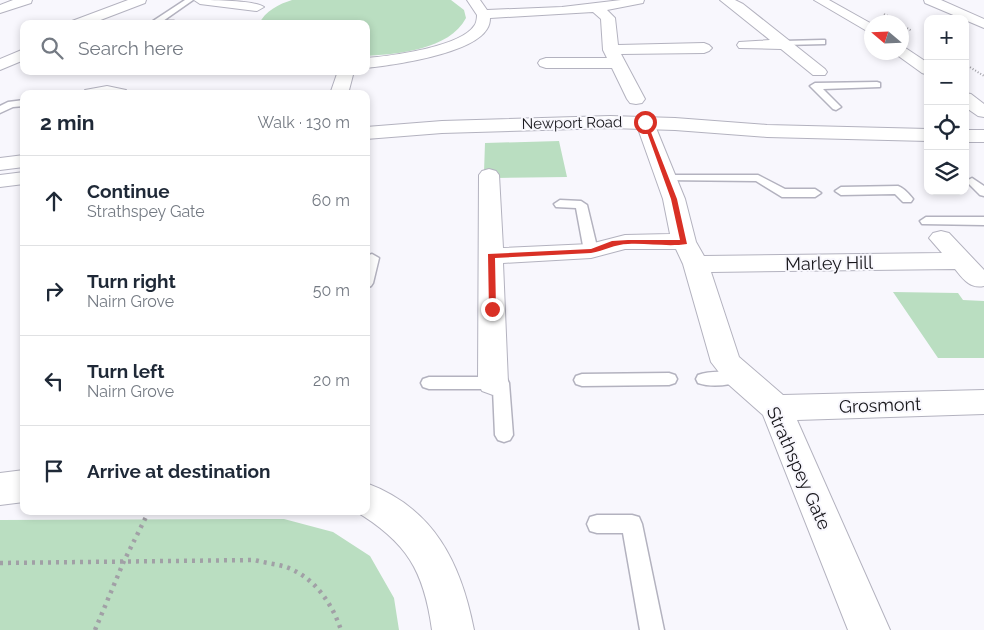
<!DOCTYPE html>
<meta charset="utf-8">
<style>
:root{--surface:#fff;--page:#f6f6f7;--text:#1f2937;--muted:#747a83;--line:#e0e1e3}
body{margin:0;font-family:Raleway,sans-serif;background:var(--page);color:var(--text)}
.controls{position:absolute;right:15px;top:15px;display:grid;overflow:hidden;border-radius:10px;box-shadow:0 2px 8px #0003}
.controls button{width:45px;height:45px;display:grid;place-items:center;padding:0;border:0;border-bottom:1px solid var(--line);background:var(--surface);color:var(--text);font:25px sans-serif}
.compass{position:absolute;left:864px;top:15px;width:45px;height:45px;border-radius:50%;background:var(--surface);box-shadow:0 2px 8px #0003;rotate:289deg}
.stop{position:absolute;width:15px;height:15px;margin:-11px;border:4px solid #d93025;border-radius:50%;background:#fff}
.stop.end{background:#d93025;border-color:#fff;box-shadow:0 1px 5px #0008}
.list{margin:0;padding:0;list-style:none}
h2{display:flex;justify-content:space-between;align-items:center;height:65px;margin:0;padding:0 20px;font-size:21px}
h2 small{font-size:16px;font-weight:400;color:var(--muted)}
.list li{display:grid;grid-template-columns:32px 1fr auto;gap:15px;align-items:center;box-sizing:border-box;height:90px;padding:0 20px;border-top:1px solid var(--line)}
.list b{display:block;font-size:19px;white-space:nowrap}
.list p{margin:0;font-size:16px;white-space:nowrap;color:var(--muted)}
.list em{font-size:16px;font-style:normal;color:var(--muted)}
.icon{flex:none;width:28px;height:28px;fill:none;stroke:currentColor;stroke-width:2;stroke-linecap:round;stroke-linejoin:round}
.map{position:relative;flex:none;width:984px;height:630px;overflow:hidden}
.search{position:absolute;background:var(--surface);box-shadow:0 2px 8px #0003;left:20px;top:20px;width:350px;height:55px;display:flex;align-items:center;gap:12px;box-sizing:border-box;padding:0 18px;border-radius:10px;color:var(--muted);font-size:19px}
.panel{position:absolute;background:var(--surface);box-shadow:0 2px 8px #0003;left:20px;top:90px;width:350px;height:425px;border-radius:10px}
.map>svg:first-child{display:block}
.green{fill:#badec1}
.lines{fill:none;stroke-linecap:round;stroke-linejoin:round}
.lane-casing{stroke:#b3b2bf;stroke-width:3}
.street-casing{stroke:#b3b2bf;stroke-width:2}
.secondary-casing{stroke:#b3b2bf;stroke-width:2}
.path-far1{stroke:#a1a0a6;stroke-width:2;stroke-dasharray:1 2;stroke-linecap:butt}
.path{stroke:#a1a0a6;stroke-width:4.5;stroke-dasharray:3 5;stroke-linecap:butt}
.lane{fill:#fff;fill-rule:evenodd}
.street{fill:#fff;fill-rule:evenodd}
.secondary{fill:#fff;fill-rule:evenodd}
.route{fill:#d93025}
.labels{text-anchor:middle;dominant-baseline:central;stroke-width:4;stroke-linejoin:round;paint-order:stroke}
.far-street-label{font-size:15px;fill:#17161b;stroke:#f8f7fd}
.street-label{font-size:18px;fill:#17161b;stroke:#f8f7fd}
</style>
<div class="map">
<svg width="984" height="630" viewBox="0 0 984 630">
<rect width="100%" height="100%" fill="#f8f7fd"/>
<!-- green -->
<path class="green" d="M292 0H451L464 10 466 18C449 50 398 54 366 56V24H259C265 11 279 4 292 0Z
M559 141 567 177 496 178 484 172 485 143Z
M893 292 958 293 963 300 984 301V358H938Z
M284 519 333 532 370 556 394 598 399 630H0V520Z"/>
<g class="lines">
<!-- lane casing -->
<g class="lane-casing">
<path id="lane" d="M185 0H193L163 21H174V24L150 23Z
M822 40H825V44L784 45 780 43 784 41Z
M877 82 880 83V87L823 89 841 107 836 110 833 109 810 86 815 83Z
M24 100V106L13 107 0 113V106L8 102Z
M666 175H758L785 189H815L821 193 815 197H782L756 181 662 180 660 178 662 176Z
M972 178 984 186V196L980 195 966 181Z
M898 186C904 188 909 194 913 199L911 202H903L895 194 841 195 835 191 841 187Z
M560 200 581 201 587 205 598 251 596 254H586L584 251 576 208 556 207 554 204Z
M926 217H984V225L922 224 920 221Z
M372 254 379 258 373 283 371 286 366 288V256Z
M739 370 745 372 747 376 745 380C730 385 713 388 698 383L696 379 698 375C711 370 725 373 739 370Z
M669 373 675 375 677 379 675 383 669 385 582 386 576 384 574 380 576 376 582 374Z
M429 377H501L507 379 509 383 513 435 510 440 504 442 498 440 495 435 493 389H429L423 387 421 383 423 379Z
M597 515H632L639 517 642 524 664 630H640L623 533H597L590 531 587 524 590 517Z"/>
</g>
<!-- street casing -->
<g class="street-casing">
<path id="street" d="M13 0H32L31 3 0 13V5Z
M194 0C208 0 255 0 264 7L257 11 200 4Z
M467 0H480L487 10 562 7 621 0H644L643 3 607 10 615 18 618 45 704 43 709 45 712 48 709 51 704 53 621 54 645 99 642 103 636 104 630 103 627 99 612 68H546L540 66 538 63 540 60 546 58H607L603 50 601 19 593 12 490 18C490 22 489 26 487 29 472 54 394 65 366 68V58C391 56 460 47 474 26 476 24 477 18 477 15Z
M720 0H735L743 4 825 69 827 72 825 75H813L781 49 739 48 737 45 739 42 770 40Z
M924 0H941L984 19V28L925 3Z
M338 71H354L348 94H330Z
M107 86 126 90 128 94H83L85 90Z
M645 117 652 119 654 123 685 199 696 242 704 256 942 253 929 238 933 233 941 231 949 233 984 270V286C970 289 963 279 955 269L711 272 739 357 783 395 984 390V414L797 420 890 630H848L763 415 728 384 711 362 683 264 676 249H625L591 258 503 263 508 383 504 391 493 395 482 391 478 383 479 175 482 171 489 169 496 171 499 175 503 248 590 244 625 235 670 234 663 199 636 123 638 119Z
M24 155V167L0 170V158Z
M24 470V502L0 505V473Z
M366 483C434 508 461 563 474 630H432C424 571 407 542 355 511H366Z"/>
</g>
<!-- secondary casing -->
<g class="secondary-casing">
<path id="secondary" d="M128 0H146L145 3 90 24H70L72 21Z
M814 0H829L872 24V34Z
M902 47 907 49 928 63V75L922 73 897 55 895 52H902Z
M24 49V60L0 70V59Z
M965 93 971 94 984 104V117L978 116 965 107Z
M610 116 675 118 767 125 928 129V141L767 137 675 130 610 128 442 133 366 139V127L442 121Z
M965 130H984V142H965Z
M24 172V184L0 187V175Z"/>
</g>
<!-- path-far1 -->
<path class="path-far1" d="M884 14 898 22
M902 25 912 31
M965 64 984 76"/>
<!-- path -->
<path class="path" d="M0 563 255 560C265 563 276 564 286 567 314 577 332 603 341 630
M95 630 124 561 149 511"/>
<!-- lane -->
<use href="#lane" class="lane"/>
<!-- street -->
<use href="#street" class="street"/>
<!-- secondary -->
<use href="#secondary" class="secondary"/>
</g>
<!-- route -->
<path class="route" d="M643 121 647 122 677 199 687 244C668 247 648 243 628 244 615 244 604 251 591 253L495 258 496 309 494 311H489L488 254 591 249 612 241 628 240H680L671 199Z"/>
<g class="labels">
<!-- far-street labels -->
<g class="far-street-label">
<text transform="translate(572 123) rotate(-1)">Newport Road</text>
</g>
<!-- street labels -->
<g class="street-label">
<text transform="translate(829 263) rotate(-1)">Marley Hill</text>
<text transform="translate(880 405) rotate(-2)">Grosmont</text>
<text transform="translate(799 468) rotate(66)">Strathspey Gate</text>
</g>
</g>
</svg>
<div class="controls">
<button>+</button>
<button>−</button>
<button><svg class="icon" aria-label="locate" viewBox="0 0 24 24"><circle cx="12" cy="12" r="6"/><path d="M12 2v4M12 18v4M2 12h4M18 12h4"/></svg></button>
<button><svg class="icon" aria-label="layers" viewBox="0 0 24 24"><path d="M12 4l9 5-9 5-9-5zM3 14l9 5 9-5"/></svg></button>
</div>
<svg class="compass" viewBox="-18 -18 36 36"><path d="M0-13l5 13h-10z" fill="#e53935"/><path d="M0 13l5-13h-10z" fill="#747a83"/></svg>
<div class="stop" style="left:645px;top:122px"></div>
<div class="stop end" style="left:492px;top:309px"></div>
<div class="search"><svg class="icon" aria-label="search" viewBox="0 0 24 24"><circle cx="10" cy="10" r="6"/><path d="M15 15l6 6"/></svg>Search here</div>
<section class="panel">
<h2>2 min<small>Walk · 130 m</small></h2>
<ul class="list">
<li><svg class="icon" aria-label="ahead" viewBox="0 0 24 24"><path d="M12 20V5M6 11l6-6 6 6"/></svg><div><b>Continue</b><p>Strathspey Gate</p></div><em>60 m</em></li>
<li><svg class="icon" aria-label="right" viewBox="0 0 24 24"><path d="M7 20v-9h11M14 6l5 5-5 5"/></svg><div><b>Turn right</b><p>Nairn Grove</p></div><em>50 m</em></li>
<li><svg class="icon" aria-label="left" viewBox="0 0 24 24"><path d="M17 20v-9H6M10 6l-5 5 5 5"/></svg><div><b>Turn left</b><p>Nairn Grove</p></div><em>20 m</em></li>
<li><svg class="icon" aria-label="arrive" viewBox="0 0 24 24"><path d="M6 21V4h12l-3 4 3 4H6"/></svg><div><b>Arrive at destination</b></div></li>
</ul>
</section>
</div>
